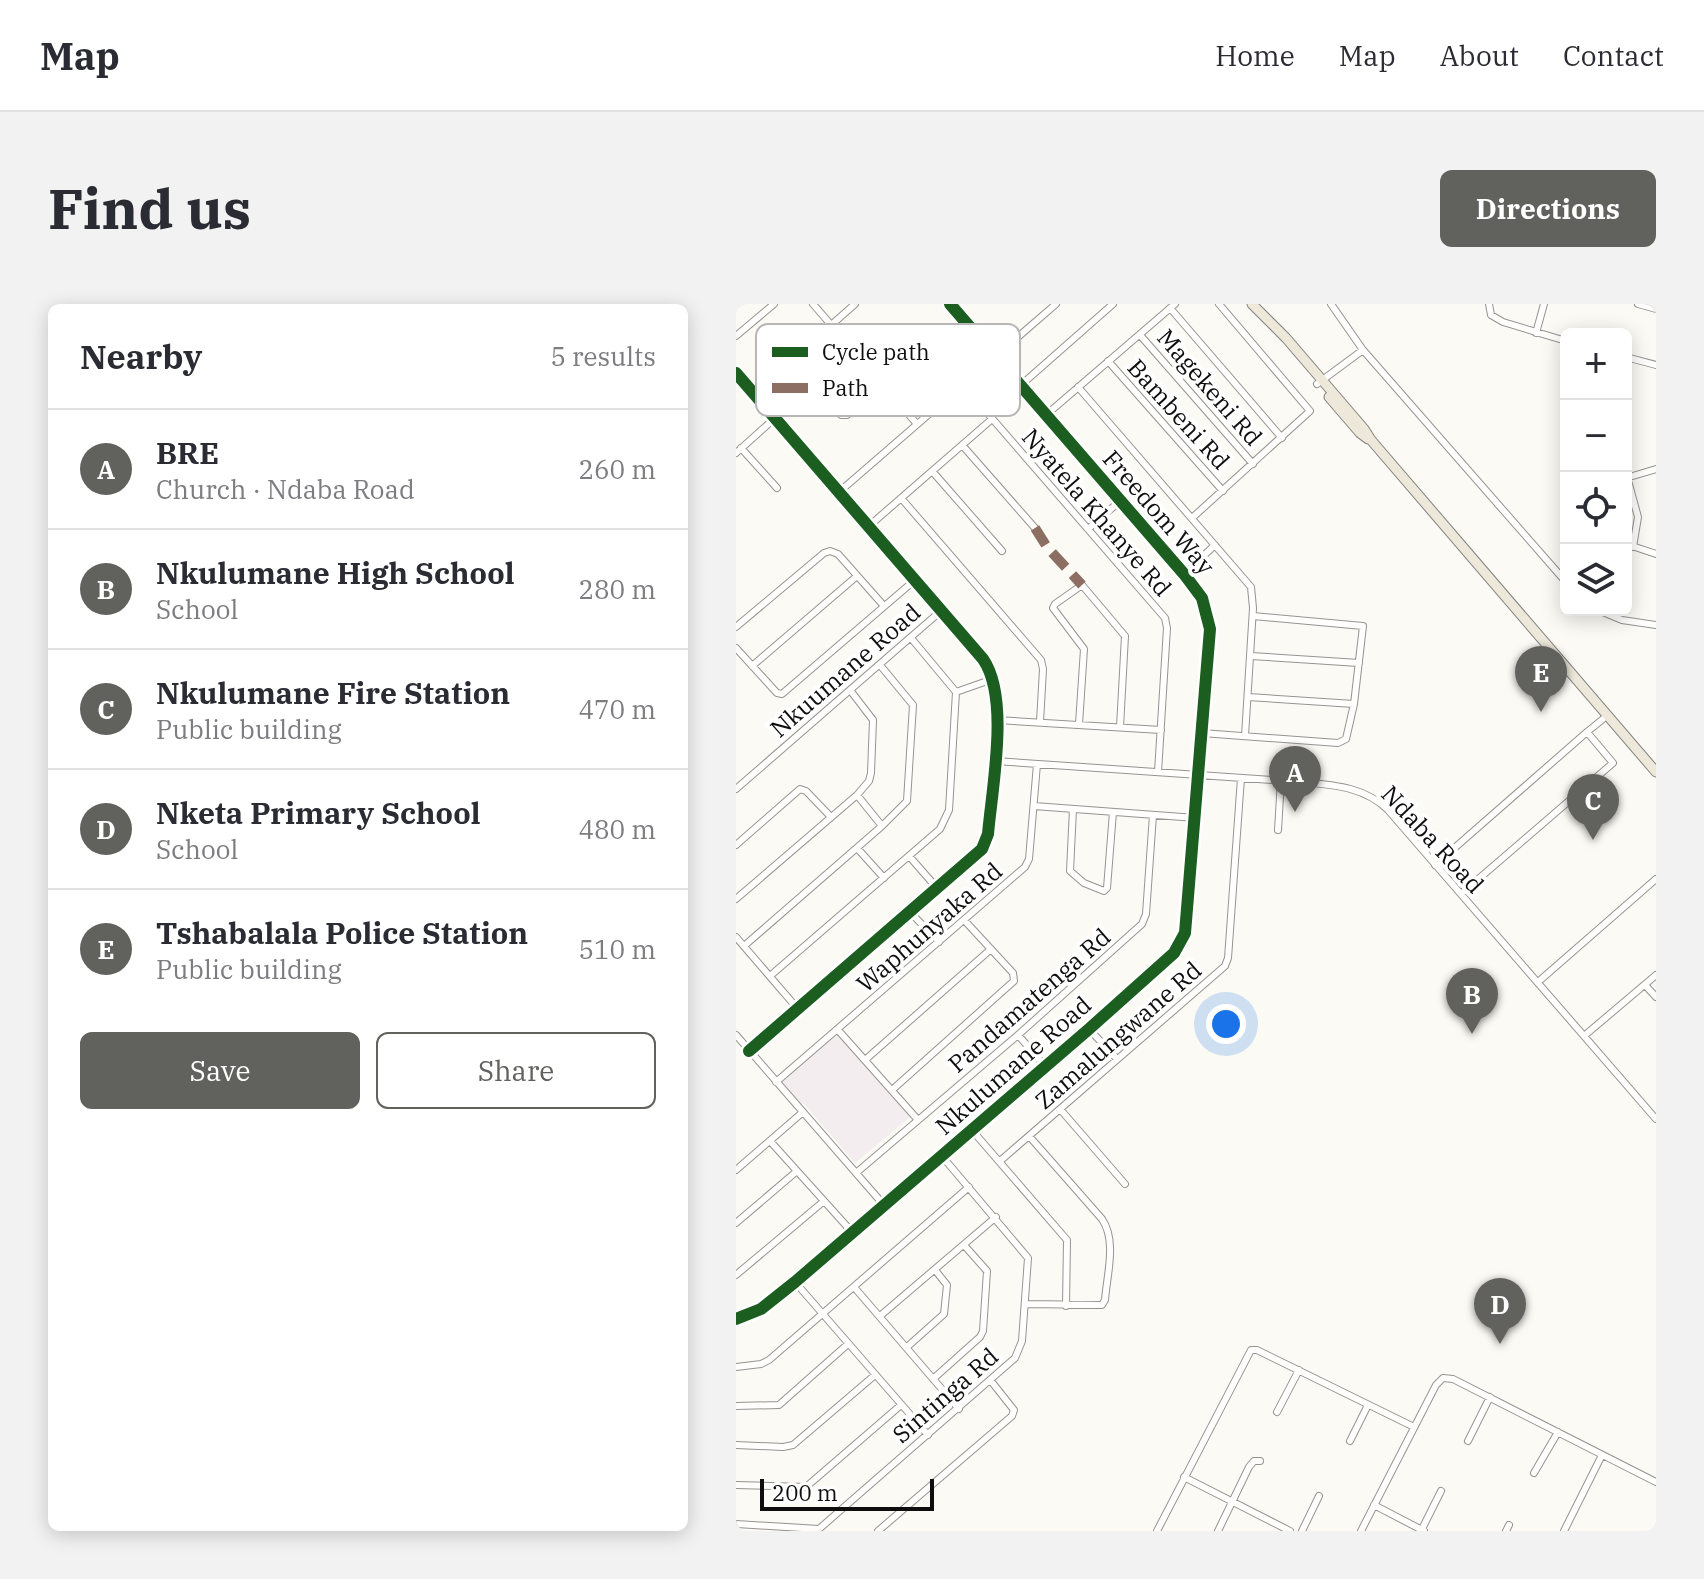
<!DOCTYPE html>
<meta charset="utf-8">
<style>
:root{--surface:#fff;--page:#f2f2f3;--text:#2b2b33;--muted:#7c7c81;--line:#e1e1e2;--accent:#61615e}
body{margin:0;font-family:"IBM Plex Serif",serif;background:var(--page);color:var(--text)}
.controls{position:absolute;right:24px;top:24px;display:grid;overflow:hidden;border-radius:12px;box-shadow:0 4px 20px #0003}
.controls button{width:72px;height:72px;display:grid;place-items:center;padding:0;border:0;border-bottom:2px solid var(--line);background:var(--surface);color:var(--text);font:40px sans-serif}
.scale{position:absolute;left:24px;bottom:20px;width:174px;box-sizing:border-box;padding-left:8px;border:4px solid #0e0e0e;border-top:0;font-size:22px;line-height:28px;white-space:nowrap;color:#0e0e0e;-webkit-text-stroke:6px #fff;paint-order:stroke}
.you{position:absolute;left:490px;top:720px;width:28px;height:28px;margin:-20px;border:6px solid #fff;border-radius:50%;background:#1a73e8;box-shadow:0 0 0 12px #1a73e833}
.badge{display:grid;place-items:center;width:52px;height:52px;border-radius:50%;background:var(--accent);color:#fff;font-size:26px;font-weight:700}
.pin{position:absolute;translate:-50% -66px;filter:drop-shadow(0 2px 4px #0008)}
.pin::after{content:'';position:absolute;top:42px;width:28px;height:24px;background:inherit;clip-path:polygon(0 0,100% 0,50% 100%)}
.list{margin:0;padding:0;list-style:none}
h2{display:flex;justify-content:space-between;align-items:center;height:104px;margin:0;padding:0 32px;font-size:34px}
h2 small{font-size:26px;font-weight:400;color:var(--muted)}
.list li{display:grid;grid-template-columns:52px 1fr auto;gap:24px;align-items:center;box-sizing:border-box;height:120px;padding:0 32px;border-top:2px solid var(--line)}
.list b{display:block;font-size:30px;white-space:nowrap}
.list p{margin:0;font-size:26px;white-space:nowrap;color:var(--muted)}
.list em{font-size:26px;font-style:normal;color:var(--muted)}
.actions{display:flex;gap:16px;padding:24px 32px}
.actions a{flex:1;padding:18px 0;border:2px solid var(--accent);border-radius:12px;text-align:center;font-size:28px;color:var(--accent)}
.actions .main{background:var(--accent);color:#fff}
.icon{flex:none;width:44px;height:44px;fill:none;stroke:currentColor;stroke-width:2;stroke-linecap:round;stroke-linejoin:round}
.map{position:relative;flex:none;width:920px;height:1227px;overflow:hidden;border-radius:12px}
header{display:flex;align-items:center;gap:48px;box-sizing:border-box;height:112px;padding:0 40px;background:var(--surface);border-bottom:2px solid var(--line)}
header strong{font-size:38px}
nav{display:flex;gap:44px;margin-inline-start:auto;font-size:28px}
.intro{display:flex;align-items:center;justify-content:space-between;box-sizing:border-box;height:192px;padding:0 48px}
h1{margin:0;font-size:56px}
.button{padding:20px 36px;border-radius:12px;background:var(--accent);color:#fff;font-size:28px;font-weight:700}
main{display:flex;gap:48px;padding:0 48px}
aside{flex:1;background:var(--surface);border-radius:12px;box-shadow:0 4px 20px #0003}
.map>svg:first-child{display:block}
.industrial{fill:#f3edf0}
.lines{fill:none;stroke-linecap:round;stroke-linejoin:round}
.street-casing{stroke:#959492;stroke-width:8}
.primary-casing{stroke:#82827f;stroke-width:11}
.street{stroke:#fffefd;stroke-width:6}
.primary{stroke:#ede8d9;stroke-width:9}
.quiet{stroke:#8d6e63;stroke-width:10;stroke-dasharray:20 10;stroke-linecap:butt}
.cycleway-casing{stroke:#fff;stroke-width:17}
.cycleway{stroke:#1b5e20;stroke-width:12}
.labels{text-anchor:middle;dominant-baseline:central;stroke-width:8;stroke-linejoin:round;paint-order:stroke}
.street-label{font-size:24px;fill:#0e0e0e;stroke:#fff}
.key{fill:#fff;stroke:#b7b7b7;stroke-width:2}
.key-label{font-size:22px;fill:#0e0e0e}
</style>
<header>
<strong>Map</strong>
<nav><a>Home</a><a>Map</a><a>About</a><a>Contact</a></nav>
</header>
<div class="intro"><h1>Find us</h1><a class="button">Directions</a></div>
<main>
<aside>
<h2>Nearby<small>5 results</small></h2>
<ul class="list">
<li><span class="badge">A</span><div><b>BRE</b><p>Church · Ndaba Road</p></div><em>260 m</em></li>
<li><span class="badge">B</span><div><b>Nkulumane High School</b><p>School</p></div><em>280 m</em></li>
<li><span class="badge">C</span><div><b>Nkulumane Fire Station</b><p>Public building</p></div><em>470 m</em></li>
<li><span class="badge">D</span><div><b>Nketa Primary School</b><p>School</p></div><em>480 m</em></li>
<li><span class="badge">E</span><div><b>Tshabalala Police Station</b><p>Public building</p></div><em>510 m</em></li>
</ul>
<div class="actions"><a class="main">Save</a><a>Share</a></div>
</aside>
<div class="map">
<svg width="920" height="1227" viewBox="0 0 920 1227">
<rect width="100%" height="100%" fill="#fcfaf4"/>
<!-- industrial -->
<path class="industrial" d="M101 730 174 813 119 859 67 799 59 806 39 782Z"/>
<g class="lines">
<!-- street casing -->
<g class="street-casing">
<path id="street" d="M77 0 181 120
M595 0 627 46 830 278
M753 0 755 11 767 18 830 37
M902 0 920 5
M434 4 546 134
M800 29 808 0
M404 31 517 160
M0 32 38 0
M59 53 119 0
M890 53 920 61
M372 57 487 187
M0 69 247 355C274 394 256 483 252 530L246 545 13 747
M581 80 627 46
M227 81 429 314 431 324 422 468
M285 81 377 0
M342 83 515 283 517 304 509 432
M111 92 119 102 111 111H105L100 107V101L174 36H178L185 45 178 52 167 44
M310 111 439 0
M226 141 299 224
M5 144 41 184
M0 149 39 114
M196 167 266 247
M891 173 902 213 897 243
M890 174 920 165
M103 188 320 0
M165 194 305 356 307 365 304 418
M456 214 574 107 483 0
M133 222 256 115
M352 225 384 197
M890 240 920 250
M448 270 479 241
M862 306 886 316 920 321
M0 323 88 249 94 247 102 250 148 302
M0 344 41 389 46 390 179 276
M515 352 623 359
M16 362 121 272
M220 388 257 375
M512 393 618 400
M261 416 425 426
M343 420 348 345 317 304 319 300 346 281 389 332 384 423
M851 428 872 411
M466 429 602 439 610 435 618 400 627 322 517 312
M259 457 567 478C598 481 629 483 652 506L920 815
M0 485 206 306
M121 491 146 522
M298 502 460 514
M337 505 334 567 348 579 368 587 371 584 377 508
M542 526 545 476
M0 541 64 485 70 487 95 513
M121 544 148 574
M173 552 201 584
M699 561 851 428 877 459 725 590
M0 595 121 491 133 477 135 469 137 416 114 386
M174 608 203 638
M0 633 61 704
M8 642 146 522 171 497 177 401 144 361
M34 672 204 525 213 506 220 388 175 334
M802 678 920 575
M909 681 920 693
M353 725 381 755
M102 726 182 816
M0 731 147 900
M282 731 309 762
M848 732 920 671
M129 756 255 645
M40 778 289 563 293 555 301 460
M156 786 278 677 277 669 229 617
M324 805 389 880
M235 825 331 936 330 1002
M34 837 116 928
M264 857 489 662 492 654 505 474
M0 866 67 808
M120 869 282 731 406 620 410 610 417 511
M0 919 61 867
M0 971 88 897
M59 978 192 1131
M118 983 223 1105
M290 1000 366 1001 369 996C371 970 381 937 366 915L293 832
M144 1012 260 913
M0 1015 25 1005 59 978 353 725 438 649 449 629 474 325 466 294 448 270 214 0
M171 1043 208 1010 211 981 199 966
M0 1063 25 1060 33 1056 233 883
M197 1075 244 1033 247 1027 251 967 228 941
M0 1102 43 1101 112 1040
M541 1108 563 1066
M614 1137 632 1101
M732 1137 754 1093
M0 1141 47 1143 57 1141 139 1071
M798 1169 822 1128
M448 1173 554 1227
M0 1181 70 1183 165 1101
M638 1201 688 1227
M0 1220 83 1225 279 1054 286 1037 292 954 205 851
M142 1227 276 1112 278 1106 255 1077
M421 1227 515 1046H521L678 1123
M482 1227 513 1163 518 1157H524
M566 1227 583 1192
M625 1227 700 1081 707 1074 717 1075 920 1178
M685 1227 705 1187
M770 1227 773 1221
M828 1227 866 1151"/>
</g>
<!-- primary casing -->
<g class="primary-casing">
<path id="primary" d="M516 0 550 34 628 125 635 136 920 468
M593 93 624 129 632 135"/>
</g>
<!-- street -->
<use href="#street" class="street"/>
<!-- primary -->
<use href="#primary" class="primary"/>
<!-- quiet -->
<path class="quiet" d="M299 224 311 243 346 281"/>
<!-- cycleway casing -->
<g class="cycleway-casing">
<path id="cycleway" d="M0 69 247 355C274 394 256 483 252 530L246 545 13 747
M0 1015 25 1005 59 978 353 725 438 649 449 629 474 325 466 294 448 270 214 0"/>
</g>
<!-- cycleway -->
<use href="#cycleway" class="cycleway"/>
</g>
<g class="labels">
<!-- street labels -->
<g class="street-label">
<text transform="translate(474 83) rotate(49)">Magekeni Rd</text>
<text transform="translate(443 110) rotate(48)">Bambeni Rd</text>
<text transform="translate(361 208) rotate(49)">Nyatela Khanye Rd</text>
<text transform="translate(423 208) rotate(49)">Freedom Way</text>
<text transform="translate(109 366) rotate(-41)">Nkuumane Road</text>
<text transform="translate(697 535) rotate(47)">Ndaba Road</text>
<text transform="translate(193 623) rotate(-41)">Waphunyaka Rd</text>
<text transform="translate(293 696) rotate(-41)">Pandamatenga Rd</text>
<text transform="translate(382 731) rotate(-41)">Zamalungwane Rd</text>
<text transform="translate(277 761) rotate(-41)">Nkulumane Road</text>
<text transform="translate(209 1091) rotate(-41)">Sintinga Rd</text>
</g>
</g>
<!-- legend -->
<rect x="20" y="20" width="264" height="92" rx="12" class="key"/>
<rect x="36" y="43" width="36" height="10" fill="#1b5e20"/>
<rect x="36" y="79" width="36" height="10" fill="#8d6e63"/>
<g class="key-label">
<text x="86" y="56">Cycle path</text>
<text x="86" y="92">Path</text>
</g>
</svg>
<div class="controls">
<button>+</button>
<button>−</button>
<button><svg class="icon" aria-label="locate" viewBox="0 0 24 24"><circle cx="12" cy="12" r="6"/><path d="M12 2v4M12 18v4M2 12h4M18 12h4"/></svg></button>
<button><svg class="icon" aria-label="layers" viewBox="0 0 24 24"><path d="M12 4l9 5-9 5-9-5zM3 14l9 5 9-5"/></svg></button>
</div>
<div class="scale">200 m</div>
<div class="you"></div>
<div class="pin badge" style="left:559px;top:508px">A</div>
<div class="pin badge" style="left:736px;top:730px">B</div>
<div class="pin badge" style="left:857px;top:536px">C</div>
<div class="pin badge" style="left:764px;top:1040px">D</div>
<div class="pin badge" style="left:805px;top:408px">E</div>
</div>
</main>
